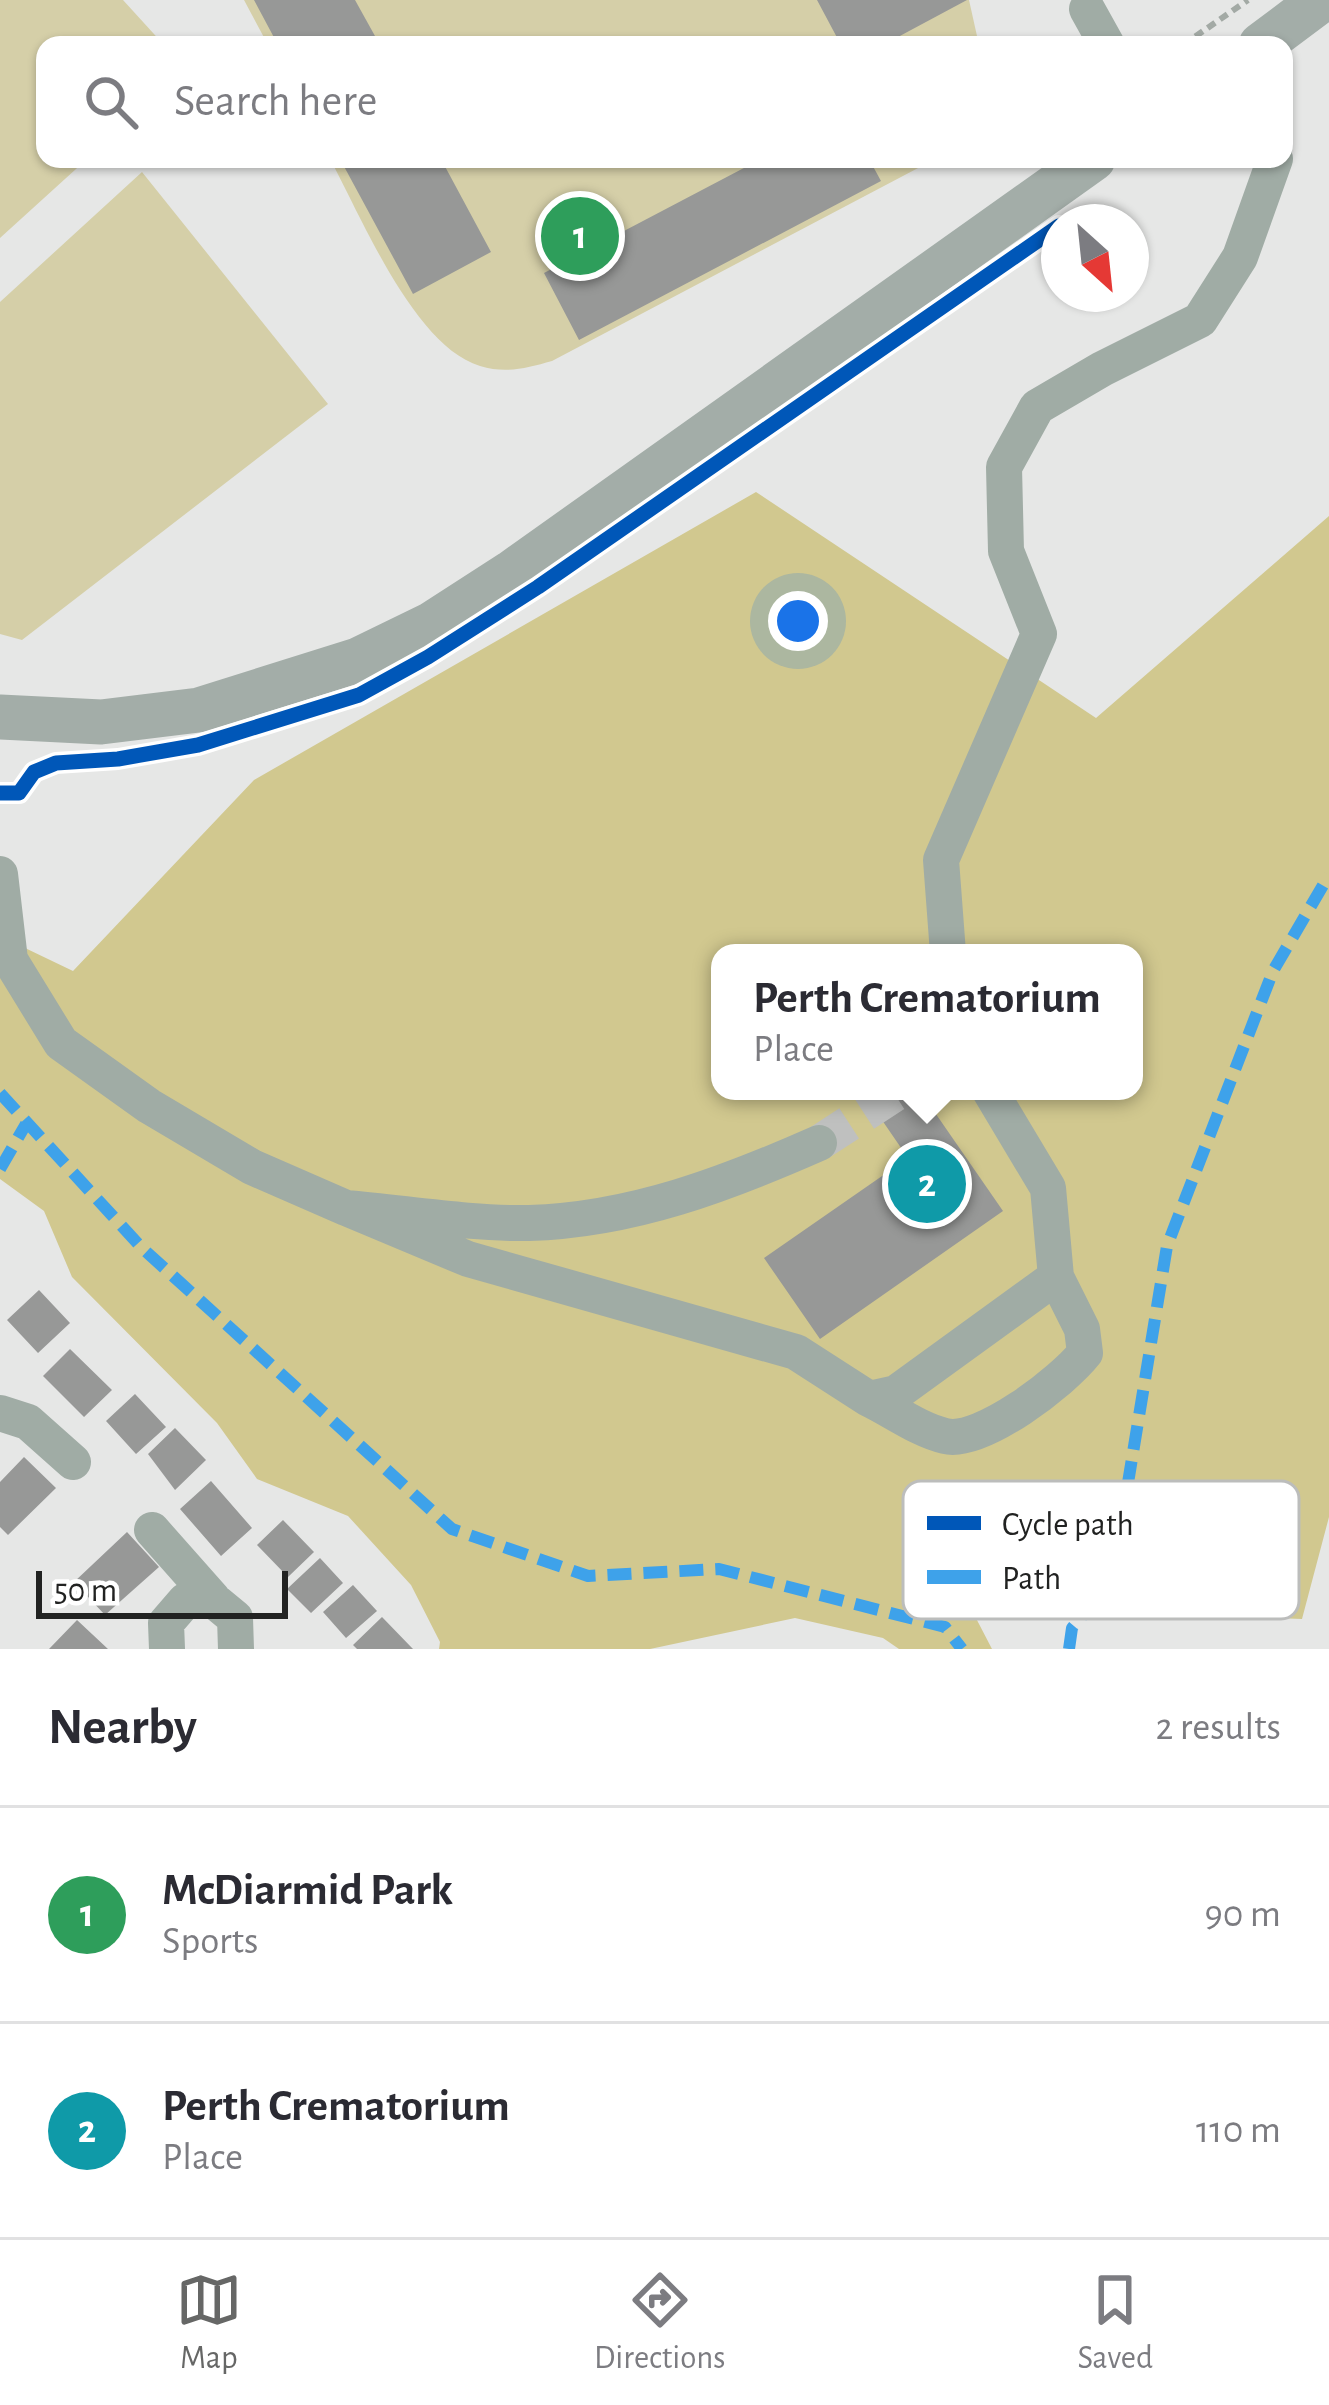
<!DOCTYPE html>
<style>
:root{--surface:#fff;--page:#f2f2f3;--text:#2b2b33;--muted:#7c7c81;--line:#e1e1e2;--accent:#666766}
body{margin:0;font-family:"Alegreya Sans",sans-serif;background:var(--page);color:var(--text)}
.compass{position:absolute;left:1041px;top:204px;width:108px;height:108px;border-radius:50%;background:var(--surface);box-shadow:0 3px 9px #0004;rotate:153deg}
.scale{position:absolute;left:36px;bottom:30px;width:252px;box-sizing:border-box;padding-left:12px;border:6px solid #212221;border-top:0;font-size:33px;line-height:42px;white-space:nowrap;color:#212221;-webkit-text-stroke:9px #fff;paint-order:stroke}
.you{position:absolute;left:798px;top:621px;width:42px;height:42px;margin:-30px;border:9px solid #fff;border-radius:50%;background:#1a73e8;box-shadow:0 0 0 18px #1a73e833}
.badge{display:grid;place-items:center;width:78px;height:78px;border-radius:50%;background:var(--accent);color:#fff;font-size:39px;font-weight:700}
.pin{position:absolute;translate:-50% -50%;border:6px solid #fff;box-shadow:0 3px 12px #0006}
.popup{position:absolute;left:711px;top:944px;width:432px;height:156px;box-sizing:border-box;display:grid;place-content:center;border-radius:24px;background:var(--surface);filter:drop-shadow(0 3px 9px #0005);font-size:39px;white-space:nowrap;color:var(--muted)}
.popup b{font-size:45px;color:var(--text)}
.popup::after{content:'';position:absolute;left:50%;top:100%;margin-left:-24px;border:24px solid transparent;border-top-color:var(--surface)}
.list{margin:0;padding:0;list-style:none}
h2{display:flex;justify-content:space-between;align-items:center;height:156px;margin:0;padding:0 48px;font-size:51px}
h2 small{font-size:39px;font-weight:400;color:var(--muted)}
.list li{display:grid;grid-template-columns:78px 1fr auto;gap:36px;align-items:center;box-sizing:border-box;height:216px;padding:0 48px;border-top:3px solid var(--line)}
.list b{display:block;font-size:45px;white-space:nowrap}
.list p{margin:0;font-size:39px;white-space:nowrap;color:var(--muted)}
.list em{font-size:39px;font-style:normal;color:var(--muted)}
.icon{flex:none;width:66px;height:66px;fill:none;stroke:currentColor;stroke-width:2;stroke-linecap:round;stroke-linejoin:round}
.map{position:relative;flex:none;width:1329px;height:1649px;overflow:hidden}
.search{position:absolute;background:var(--surface);box-shadow:0 3px 9px #0004;left:36px;right:36px;top:36px;height:132px;display:flex;align-items:center;gap:30px;box-sizing:border-box;padding:0 42px;border-radius:24px;color:var(--muted);font-size:45px}
.sheet{height:588px;background:var(--surface)}
nav{display:flex;justify-content:space-around;align-items:center;box-sizing:border-box;height:168px;border-top:3px solid var(--line);background:var(--surface);font-size:33px;color:var(--muted)}
nav a{display:grid;justify-items:center;gap:6px}
nav .on{color:var(--accent)}
.map>svg:first-child{display:block}
.green{fill:#d5cfa8}
.forest{fill:#d1c88f;fill-rule:evenodd}
.building{fill:#979897}
.lines{fill:none;stroke-linecap:round;stroke-linejoin:round}
.minor-tunnel{stroke:#bfc0bf;stroke-width:36;stroke-dasharray:36 18;stroke-linecap:butt}
.path{stroke:#a3aaa5;stroke-width:6;stroke-dasharray:9 6;stroke-linecap:butt}
.minor{stroke:#a0aca5;stroke-width:36}
.major{stroke:#a3ada8;stroke-width:45}
.quiet{stroke:#3ea2ea;stroke-width:12;stroke-dasharray:24 12;stroke-linecap:butt}
.cycleway-casing{stroke:#fff;stroke-width:22}
.cycleway{stroke:#0057b8;stroke-width:15}
.key{fill:#fff;stroke:#bcbdbc;stroke-width:3}
.key-label{font-size:33px;fill:#212221}
</style>
<div class="map">
<svg width="1329" height="1649" viewBox="0 0 1329 1649">
<rect width="100%" height="100%" fill="#e6e7e6"/>
<!-- green -->
<path class="green" d="M0 0H123L164 45H45V159H87L0 238Z
M244 0H969L979 45H268Z
M330 159H926L920 167 552 361C527 368 506 374 480 366 414 346 362 218 330 159Z
M142 172 328 404 22 640 0 634V302Z"/>
<!-- forest -->
<path class="forest" d="M756 492 1096 718 1329 516V1517L1302 1619 1110 1611 965 1597 992 1649H899L883 1638 795 1618 650 1649H439L440 1642 411 1585 348 1516 257 1479 217 1423 72 1277 44 1211 0 1179V936L73 971 254 780ZM720 953H1134V1091H720Z"/>
<!-- building -->
<path class="building" d="M254 0H355L380 45H278Z
M817 0H967L883 45H841Z
M340 159H441L491 252 413 294Z
M761 159H869L881 181 579 340 544 273Z
M862 1091H920L1003 1211 820 1339 764 1258 908 1158Z
M39 1290 70 1323 38 1353 7 1320Z
M70 1349 112 1390 84 1417 43 1376Z
M135 1394 166 1427 136 1454 106 1421Z
M175 1428 206 1460 175 1490 148 1454Z
M24 1457 56 1488 8 1535 0 1527V1482Z
M211 1481 252 1528 221 1556 180 1509Z
M283 1520 314 1552 288 1577 257 1545Z
M127 1532 159 1567 105 1615 74 1582Z
M320 1558 343 1583 311 1613 287 1589Z
M353 1585 377 1611 346 1638 323 1612Z
M382 1617 413 1649H357L353 1645Z
M77 1620 108 1649H49Z"/>
<g class="lines">
<!-- minor-tunnel -->
<path class="minor-tunnel" d="M819 1143 899 1091"/>
<!-- path -->
<path class="path" d="M1183 45 1248 0"/>
<!-- minor -->
<path class="minor" d="M1087 9 1107 45
M0 874 10 960 61 1043 149 1106 252 1167 346 1208
M948 953 941 860 1039 634 1006 551 1004 467 1037 407 1102 369 1200 320 1240 257 1275 159
M819 1143C726 1184 632 1220 529 1223 469 1224 406 1213 346 1208L468 1259 796 1352 869 1399 896 1393 1056 1277 1048 1188 990 1091
M869 1399C892 1410 919 1430 945 1436 981 1445 1063 1381 1085 1353L1082 1329 1056 1277
M0 1413 28 1422 73 1462
M152 1530 213 1599
M167 1649 166 1623 185 1601 212 1599 235 1618 236 1649"/>
<!-- major -->
<path class="major" d="M1261 45 1321 0
M0 717 101 722 199 710 358 660 432 624 511 573 1093 159"/>
<!-- quiet -->
<path class="quiet" d="M0 1093 141 1247 452 1529 588 1576 719 1569 945 1627 962 1649
M0 1169 26 1124
M1069 1649 1072 1628 1112 1580 1167 1246 1273 971 1329 875"/>
<!-- cycleway casing -->
<g class="cycleway-casing">
<path id="cycleway" d="M0 793H19L34 772 56 763 118 759 198 745 359 695 428 657 538 587 1059 226"/>
</g>
<!-- cycleway -->
<use href="#cycleway" class="cycleway"/>
</g>
<!-- legend -->
<rect x="903" y="1481" width="396" height="138" rx="18" class="key"/>
<rect x="927" y="1516" width="54" height="14" fill="#0057b8"/>
<rect x="927" y="1570" width="54" height="14" fill="#3ea2ea"/>
<g class="key-label">
<text x="1002" y="1535">Cycle path</text>
<text x="1002" y="1589">Path</text>
</g>
</svg>
<svg class="compass" viewBox="-18 -18 36 36"><path d="M0-13l5 13h-10z" fill="#e53935"/><path d="M0 13l5-13h-10z" fill="#7c7c81"/></svg>
<div class="scale">50 m</div>
<div class="you"></div>
<div class="pin badge" style="left:580px;top:236px;background:#2e9e5b">1</div>
<div class="pin badge" style="left:927px;top:1184px;background:#0f9aa8">2</div>
<div class="popup"><b>Perth Crematorium</b>Place</div>
<div class="search"><svg class="icon" aria-label="search" viewBox="0 0 24 24"><circle cx="10" cy="10" r="6"/><path d="M15 15l6 6"/></svg>Search here</div>
</div>
<section class="sheet">
<h2>Nearby<small>2 results</small></h2>
<ul class="list">
<li><span class="badge" style="background:#2e9e5b">1</span><div><b>McDiarmid Park</b><p>Sports</p></div><em>90 m</em></li>
<li><span class="badge" style="background:#0f9aa8">2</span><div><b>Perth Crematorium</b><p>Place</p></div><em>110 m</em></li>
</ul>
</section>
<nav>
<a class="on"><svg class="icon" aria-label="map" viewBox="0 0 24 24"><path d="M3 6l6-2 6 2 6-2v14l-6 2-6-2-6 2zM9 4v14M15 6v14"/></svg>Map</a>
<a><svg class="icon" aria-label="directions" viewBox="0 0 24 24"><path d="M12 3l9 9-9 9-9-9zM9 14v-3h6M13 9l2 2-2 2"/></svg>Directions</a>
<a><svg class="icon" aria-label="saved" viewBox="0 0 24 24"><path d="M7 4h10v16l-5-4-5 4z"/></svg>Saved</a>
</nav>
